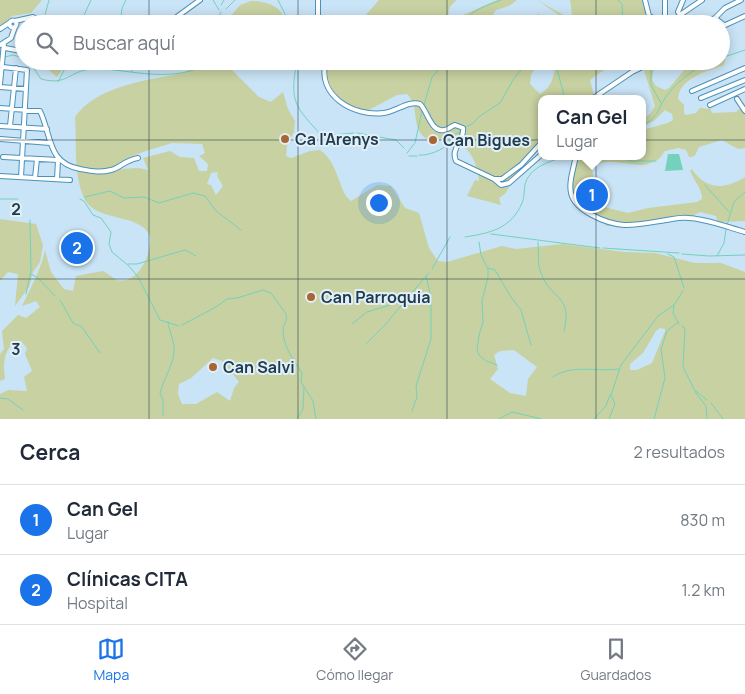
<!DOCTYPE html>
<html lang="es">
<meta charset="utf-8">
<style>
:root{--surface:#fff;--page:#f6f6f7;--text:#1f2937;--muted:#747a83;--line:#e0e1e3;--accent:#1a73e8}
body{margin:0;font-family:Manrope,sans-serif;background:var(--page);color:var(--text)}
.you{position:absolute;left:378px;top:202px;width:18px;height:18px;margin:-12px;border:4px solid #fff;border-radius:50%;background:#1a73e8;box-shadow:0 0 0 8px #1a73e833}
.badge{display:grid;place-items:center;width:32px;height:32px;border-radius:50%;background:var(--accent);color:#fff;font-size:16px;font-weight:700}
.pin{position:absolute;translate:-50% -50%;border:2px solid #fff;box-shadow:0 1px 5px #0006}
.popup{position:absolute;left:538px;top:95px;width:108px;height:65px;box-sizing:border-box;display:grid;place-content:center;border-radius:10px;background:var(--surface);filter:drop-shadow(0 1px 4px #0005);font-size:16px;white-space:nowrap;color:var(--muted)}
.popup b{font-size:19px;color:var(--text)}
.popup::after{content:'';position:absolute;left:50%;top:100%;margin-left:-10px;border:10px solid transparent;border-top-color:var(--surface)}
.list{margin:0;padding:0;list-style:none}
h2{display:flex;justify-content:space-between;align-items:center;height:65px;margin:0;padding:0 20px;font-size:21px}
h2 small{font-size:16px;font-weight:400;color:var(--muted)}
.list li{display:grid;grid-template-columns:32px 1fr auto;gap:15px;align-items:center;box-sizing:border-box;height:70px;padding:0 20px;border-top:1px solid var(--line)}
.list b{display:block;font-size:19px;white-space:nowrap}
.list p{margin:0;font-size:16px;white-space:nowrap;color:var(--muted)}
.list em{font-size:16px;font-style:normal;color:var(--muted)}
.icon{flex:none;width:28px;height:28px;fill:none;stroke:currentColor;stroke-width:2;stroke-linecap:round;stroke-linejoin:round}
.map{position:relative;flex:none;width:745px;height:419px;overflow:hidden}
.search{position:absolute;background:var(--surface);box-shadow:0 2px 12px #0003;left:15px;right:15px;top:15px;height:55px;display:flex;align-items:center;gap:12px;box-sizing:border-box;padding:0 18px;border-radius:28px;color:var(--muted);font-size:19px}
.sheet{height:205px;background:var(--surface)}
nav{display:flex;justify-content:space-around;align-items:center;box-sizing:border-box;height:70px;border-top:1px solid var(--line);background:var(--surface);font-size:14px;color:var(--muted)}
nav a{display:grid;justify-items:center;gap:2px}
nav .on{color:var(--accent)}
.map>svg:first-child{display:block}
.green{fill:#c8d1a1;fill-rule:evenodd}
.water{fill:#74d1bb}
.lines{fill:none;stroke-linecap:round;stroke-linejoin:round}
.stream{stroke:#74d1bb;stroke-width:1}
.minor-casing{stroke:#4b92bb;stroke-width:6}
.minor{stroke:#fff;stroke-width:4}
.grid{fill:none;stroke:#1e3c4d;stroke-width:1;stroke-opacity:0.55}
.poi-dot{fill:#a86633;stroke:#e2eff8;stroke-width:2}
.labels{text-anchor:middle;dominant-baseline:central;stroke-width:4;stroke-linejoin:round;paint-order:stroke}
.poi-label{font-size:16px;font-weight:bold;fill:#1e3c4d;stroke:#e2eff8;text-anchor:start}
.grid-label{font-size:16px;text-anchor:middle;font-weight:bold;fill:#1e3c4d;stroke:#e2eff8;stroke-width:4;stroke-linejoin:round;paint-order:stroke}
</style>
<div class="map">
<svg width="745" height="419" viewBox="0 0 745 419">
<rect width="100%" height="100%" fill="#c9e4f6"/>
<!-- green -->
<path class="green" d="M0 0H42L31 13 12 16 0 27Z
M379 0H457C451 4 446 11 450 18L454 19 497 0H517L509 6 496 10 491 18 480 24H358Z
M537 0 569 18 572 14 570 0H642L650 19 659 24H572Z
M251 1C264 1 286 6 284 24H224L240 5Z
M539 14 552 24H524L529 17Z
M726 55 724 65C708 71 679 78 678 99L684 105V113L686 115 696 113 700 108 708 109 710 107 712 113 736 112 739 109 745 113V148L738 149 722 140 699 147C696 152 696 158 689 157L686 150 678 148 665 151C662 154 661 158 657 160 638 174 610 152 592 168L594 181 587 188 585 199 590 208 604 207 628 213 648 208 697 202 702 199C703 191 694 180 690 171L692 169C705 190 726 190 745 177V221L718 222 716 216 700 212 684 220 627 226H607L574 203 570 197 569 185 573 156H642V130L668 123 673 120 672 114 665 110 654 121 642 127V120L650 114 655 106 644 70C620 58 610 65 590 80L595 99H542V142L523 163 505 194 499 198 501 205 467 196 475 180 479 181C478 163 467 139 445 139 437 140 430 144 423 136 411 124 420 107 407 94L397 95 365 112C349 109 326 96 323 78L328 61H540L531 75 530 84 540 94C552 87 554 77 555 64L565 61H661L654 67 652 80 656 86 665 90 669 88 691 62 721 61V57Z
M38 61H57L64 67 57 77Z
M201 61H230L228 63 229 67 259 97 271 102 283 92 288 109 295 121 294 132 287 145 286 156 291 158 310 151 320 150C340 164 338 192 351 201L377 185 391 186 405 208 419 213 429 248 438 261 447 262 502 246 516 249 563 244 624 252 655 253 695 263H721L745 272V419H0V394L8 390 27 391 24 377 32 371 25 354 27 348 21 341C3 343 3 366 5 379L0 381V354L4 349 2 331 18 315 26 318 40 307 36 301 22 306C31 287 41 270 45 250L51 272 64 289 73 291 76 276 103 271C107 273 113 278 117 280 139 285 152 253 150 236 140 212 95 223 84 198 73 172 77 144 75 117 94 90 132 83 162 77 178 74 189 73 201 61ZM172 143 202 144 205 153 199 156 208 164 207 171H199L194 158 180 157 170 151 143 158 148 170 139 168 118 169 117 165C127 155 157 148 172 143ZM218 172 217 176 223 186 216 195 211 185 207 184 211 173ZM660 328 665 329V331L652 363 637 370H630V364L643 353 656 331ZM514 350 537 367 528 379 526 396 510 393 490 379 498 369 494 355 500 351ZM213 358 222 361 239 382 234 388 230 401 217 392 196 404H182L178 394 179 384 191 378Z
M0 219 36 224 43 245 40 262 33 272 29 287 15 306 18 274 8 272 0 281Z"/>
<!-- water -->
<path class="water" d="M668 154H679L683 170 665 171Z"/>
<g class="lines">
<!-- stream -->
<path class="stream" d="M213 0 219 10
M278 0 290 24
M618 0 622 4 623 24
M221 5 224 0
M226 9 235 0
M45 15 49 0
M80 24 91 0
M125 24C119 15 121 9 126 0
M215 24 221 12
M461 24C471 10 486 6 501 0
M5 57 13 55 24 58
M721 58 745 50
M29 61 41 79C68 86 68 71 92 69 102 68 113 70 123 71 153 75 178 78 207 65L208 61
M297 61C289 103 295 106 322 136L354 133
M651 67V85L661 103
M557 69 565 99
M132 72 133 61
M58 82 69 61
M424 105 432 77 446 61
M642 126C654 120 657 114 662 103 673 83 693 69 713 61
M465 127 472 124 480 116 500 103 513 80 528 61
M357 133 396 140 404 148
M415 143 422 111
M407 153 414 144
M419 155C428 156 443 150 449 143 453 138 453 134 460 132
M409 156H417
M615 156 631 161H656
M705 185 729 212
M85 197 110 191 124 198 144 197 159 203 193 193 205 196 216 211 241 230
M0 199H18
M80 199 84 201 93 215 101 218 111 232 109 244 112 252 129 266 138 277 160 320 179 326
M727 225 734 202 745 192
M491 234 600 248
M465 237C490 233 511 229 522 203 526 194 522 185 529 176 538 164 552 161 566 156
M479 242 481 255 488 269V277L482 301 483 322 479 335 477 350 479 355 486 361 497 365
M538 242C539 251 537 264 541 273 551 301 573 294 564 331
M603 248 679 253
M668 254 674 257 684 288
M682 254 709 256 745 255
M717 256 724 243 726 229
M128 264H137L185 250 196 256
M488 268 495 270 511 297 521 310 531 345
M432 269 450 237
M31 274 38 278 55 296
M26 294 31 271 30 220
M60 300 73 323 82 327 100 353
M674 306 673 313 679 324
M352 324 367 312 403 301
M182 325 216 307 227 299 237 298 263 290 271 293 286 314C288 321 283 324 283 330 283 347 294 360 302 373L301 382 313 401 316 419
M682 326 685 328 683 367 696 393 706 406 707 419
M366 344 385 325 426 276
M553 377C571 364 596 372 619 369
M696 391 707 400
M0 398 8 399 23 410
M711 403 723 419
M412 411 417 397 416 386 431 339V298L426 276 429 273
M163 415V400L160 393C163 380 173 366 174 352 175 341 169 332 168 322
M297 419 303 409 304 387
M499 419 512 412 542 419
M594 419 606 406 610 395
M609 419 615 404 611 395 621 365 658 316 674 305 683 291
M654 419 665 378 661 349 667 331 678 322"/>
<!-- minor casing -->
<g class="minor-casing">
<path id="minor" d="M318 0V17L322 24
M645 0 649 16 662 22
M683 0 678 12 680 15 702 0
M715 18 725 8 741 0
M665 19V0
M9.5 24a3.5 3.5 0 1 1 7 0a3.5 3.5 0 1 1-7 0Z
M15 21 33 17 45 24
M167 24 200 0
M702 24 715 18 724 25
M721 27 745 16
M0 29 9 23
M0 45 11 38 15 27
M5 48 21 51 24 48
M326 61C316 95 353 117 384 113 395 112 409 100 420 104 427 110 431 133 444 130 448 130 451 126 455 125L463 128C465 141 450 148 456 161L494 179H502L521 165 542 142
M3 67 27 70 21 177
M0 84 4 43
M0 87 26 89
M692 91 745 68
M701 98 745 80
M592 99 632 72 655 61
M737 99 745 111
M710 105 745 89
M0 108 40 111C52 136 47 163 80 169 91 171 100 173 111 170 120 168 125 160 138 158
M0 126 47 129
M10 126 16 68
M0 139 50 143
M576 156C570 184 562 199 592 215 620 230 635 225 666 220 673 219 681 217 689 218 707 219 727 227 745 232
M3 157 58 160
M0 176 70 180
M35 178 37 159
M57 179 58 160
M494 179 501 185 509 183 542 154"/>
</g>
<!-- minor -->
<use href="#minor" class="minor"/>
</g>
<!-- grid -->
<path class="grid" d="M149 0V24M298 0V24M447 0V24M596 0V24M149 61V419M298 61V419M447 61V419M596 61V419M0 140H745M0 279H745"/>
<!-- markers -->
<g class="poi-dot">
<circle cx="285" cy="139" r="5"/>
<circle cx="433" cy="140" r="5"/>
<circle cx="311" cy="297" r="5"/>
<circle cx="213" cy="367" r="5"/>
</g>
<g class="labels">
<!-- poi labels -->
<g class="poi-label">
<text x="295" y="139">Ca l'Arenys</text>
<text x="443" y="140">Can Bigues</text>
<text x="321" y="297">Can Parroquia</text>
<text x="223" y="367">Can Salvi</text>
</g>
</g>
<g class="grid-label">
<text x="16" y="215">2</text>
<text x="16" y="355">3</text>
</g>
</svg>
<div class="you"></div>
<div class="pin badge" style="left:592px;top:195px">1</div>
<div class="popup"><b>Can Gel</b>Lugar</div>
<div class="pin badge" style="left:77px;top:248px">2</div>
<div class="search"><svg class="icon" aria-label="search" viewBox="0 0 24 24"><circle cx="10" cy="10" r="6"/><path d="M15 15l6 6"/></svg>Buscar aquí</div>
</div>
<section class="sheet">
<h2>Cerca<small>2 resultados</small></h2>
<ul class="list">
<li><span class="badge">1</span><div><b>Can Gel</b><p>Lugar</p></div><em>830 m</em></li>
<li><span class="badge">2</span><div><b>Clínicas CITA</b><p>Hospital</p></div><em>1.2 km</em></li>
</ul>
</section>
<nav>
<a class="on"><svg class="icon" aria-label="map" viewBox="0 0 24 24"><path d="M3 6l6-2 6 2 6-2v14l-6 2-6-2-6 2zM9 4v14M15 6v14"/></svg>Mapa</a>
<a><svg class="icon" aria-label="directions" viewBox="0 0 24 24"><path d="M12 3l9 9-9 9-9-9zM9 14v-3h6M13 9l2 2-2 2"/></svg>Cómo llegar</a>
<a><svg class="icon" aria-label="saved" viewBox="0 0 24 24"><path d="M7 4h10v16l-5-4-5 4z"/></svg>Guardados</a>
</nav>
